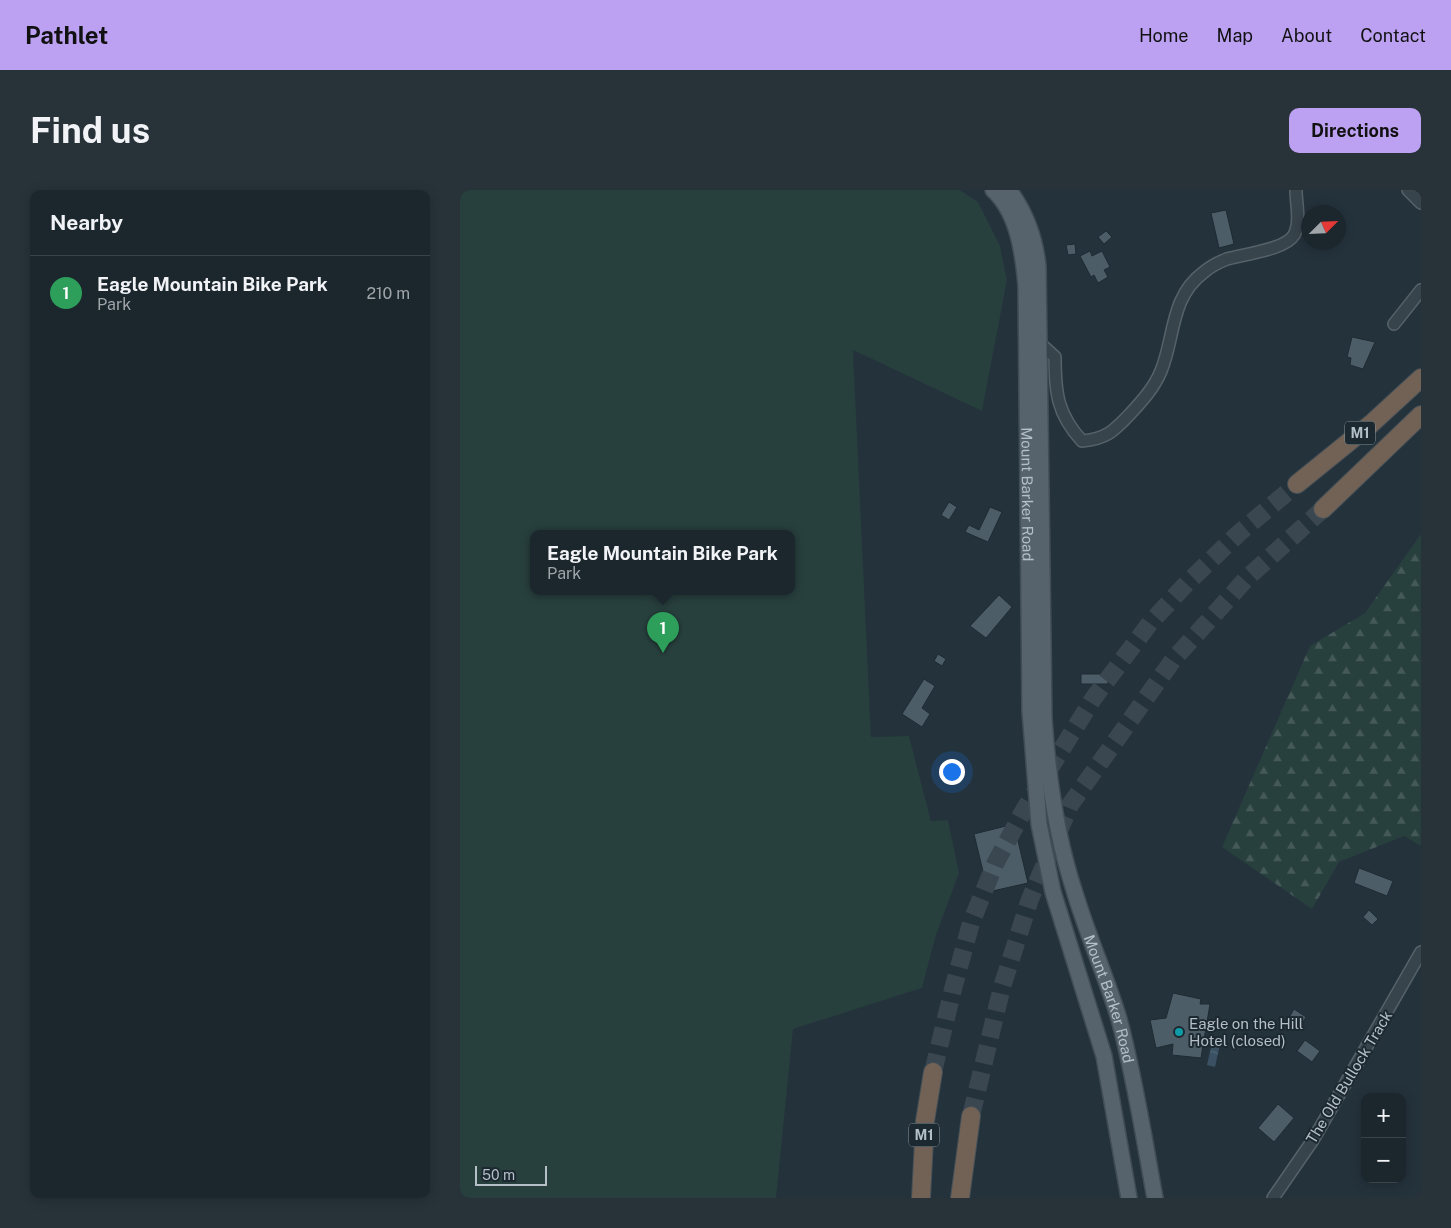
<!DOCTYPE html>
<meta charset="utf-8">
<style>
:root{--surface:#1b262d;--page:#283239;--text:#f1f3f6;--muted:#a0a5aa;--line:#394349;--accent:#bca0f2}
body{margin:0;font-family:"Public Sans",sans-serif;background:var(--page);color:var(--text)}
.controls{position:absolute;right:15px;bottom:15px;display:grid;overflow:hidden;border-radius:10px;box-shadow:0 2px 12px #0003}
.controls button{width:45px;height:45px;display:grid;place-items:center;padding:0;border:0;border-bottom:1px solid var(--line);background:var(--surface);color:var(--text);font:25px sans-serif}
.compass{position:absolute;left:841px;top:15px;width:45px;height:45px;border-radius:50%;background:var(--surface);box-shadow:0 2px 12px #0003;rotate:66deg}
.scale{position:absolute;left:15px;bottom:12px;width:72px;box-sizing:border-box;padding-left:5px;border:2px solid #b4bfc8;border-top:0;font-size:14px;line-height:18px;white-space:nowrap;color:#b4bfc8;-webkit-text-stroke:4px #1d2931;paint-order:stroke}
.you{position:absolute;left:491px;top:581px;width:18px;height:18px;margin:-12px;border:4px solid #fff;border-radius:50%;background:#1a73e8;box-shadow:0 0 0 8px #1a73e833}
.badge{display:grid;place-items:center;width:32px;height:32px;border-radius:50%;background:var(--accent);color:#fff;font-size:16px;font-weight:700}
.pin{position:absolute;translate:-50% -41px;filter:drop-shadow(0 1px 2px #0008)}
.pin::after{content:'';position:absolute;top:26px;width:18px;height:15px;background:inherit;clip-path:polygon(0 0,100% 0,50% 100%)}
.popup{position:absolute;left:70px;top:340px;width:265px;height:65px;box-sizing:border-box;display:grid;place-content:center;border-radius:10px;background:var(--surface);filter:drop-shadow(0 1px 4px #0005);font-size:16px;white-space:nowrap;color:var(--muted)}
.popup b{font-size:19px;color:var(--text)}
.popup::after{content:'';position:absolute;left:50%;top:100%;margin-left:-10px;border:10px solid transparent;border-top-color:var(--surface)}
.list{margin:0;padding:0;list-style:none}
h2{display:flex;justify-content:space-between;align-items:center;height:65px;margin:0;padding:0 20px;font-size:21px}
h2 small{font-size:16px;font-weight:400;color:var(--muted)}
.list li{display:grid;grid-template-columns:32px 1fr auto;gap:15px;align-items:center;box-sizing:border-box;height:75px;padding:0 20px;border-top:1px solid var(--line)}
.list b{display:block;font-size:19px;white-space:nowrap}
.list p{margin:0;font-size:16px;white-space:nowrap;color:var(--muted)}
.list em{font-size:16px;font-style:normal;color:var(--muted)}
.map{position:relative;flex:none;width:961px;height:1008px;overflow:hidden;border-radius:10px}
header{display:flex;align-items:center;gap:30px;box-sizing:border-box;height:70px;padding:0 25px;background:var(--accent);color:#111}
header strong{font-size:24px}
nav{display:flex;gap:28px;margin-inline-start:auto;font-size:18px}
.intro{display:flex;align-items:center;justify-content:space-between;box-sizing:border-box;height:120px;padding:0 30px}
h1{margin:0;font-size:35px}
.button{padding:12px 22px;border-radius:10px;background:var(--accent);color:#111;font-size:18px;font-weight:700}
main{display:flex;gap:30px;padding:0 30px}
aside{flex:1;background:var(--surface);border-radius:10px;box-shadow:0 2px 12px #0003}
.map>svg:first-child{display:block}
.forest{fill:url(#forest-firs)}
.park{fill:#273f3d;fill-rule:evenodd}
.water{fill:url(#water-ripples)}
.building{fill:#4d5d67;stroke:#1f2b33}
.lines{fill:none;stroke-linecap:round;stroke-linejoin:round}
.highway-tunnel{stroke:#3a4751;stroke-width:18;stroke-dasharray:18 9;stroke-linecap:butt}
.minor-casing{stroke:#56626a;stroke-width:14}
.major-casing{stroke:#414d55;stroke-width:18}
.highway-casing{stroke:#434f57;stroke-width:20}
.minor{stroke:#38444c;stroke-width:11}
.major{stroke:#56636c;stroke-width:15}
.highway{stroke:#726255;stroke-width:18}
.culture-dot{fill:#0f9aa8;stroke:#1d2931;stroke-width:2}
.labels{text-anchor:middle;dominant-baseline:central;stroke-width:4;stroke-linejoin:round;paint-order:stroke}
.shield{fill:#1d2931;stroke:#87929b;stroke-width:1}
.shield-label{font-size:14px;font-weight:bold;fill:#b4bfc8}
.street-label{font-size:15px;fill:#b4bfc8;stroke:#1d2931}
.poi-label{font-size:15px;fill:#b4bfc8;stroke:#1d2931;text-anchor:start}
</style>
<header>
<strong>Pathlet</strong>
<nav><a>Home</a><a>Map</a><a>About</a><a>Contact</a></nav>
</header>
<div class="intro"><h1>Find us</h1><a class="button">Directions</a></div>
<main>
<aside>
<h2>Nearby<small></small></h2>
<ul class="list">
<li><span class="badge" style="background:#2e9e5b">1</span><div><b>Eagle Mountain Bike Park</b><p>Park</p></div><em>210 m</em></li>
</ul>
</aside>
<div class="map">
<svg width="961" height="1008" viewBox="0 0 961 1008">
<defs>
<pattern id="forest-firs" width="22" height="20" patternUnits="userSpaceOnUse" patternTransform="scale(1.25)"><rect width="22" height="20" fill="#273f3d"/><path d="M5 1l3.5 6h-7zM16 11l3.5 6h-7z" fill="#445958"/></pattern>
<pattern id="water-ripples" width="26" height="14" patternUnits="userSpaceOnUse" patternTransform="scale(1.25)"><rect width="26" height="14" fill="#395163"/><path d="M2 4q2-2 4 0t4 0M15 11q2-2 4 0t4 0" fill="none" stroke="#536878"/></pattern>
</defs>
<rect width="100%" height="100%" fill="#24323c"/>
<!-- forest -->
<path class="forest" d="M961 344V656L944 646 879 672 852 719 762 657 850 456 905 423Z"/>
<!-- park -->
<path class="park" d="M0 0H500L518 12 540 56 547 90 522 221 393 160 411 547 449 546 471 631 488 630 499 683 476 745 462 798 333 839 316 1008H0ZM74 344H332V402H74Z"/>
<!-- water -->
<path class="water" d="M752 853 760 854 755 877 747 875Z"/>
<!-- building -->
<path class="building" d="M766 20 774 54 759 58 751 23Z
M646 41 652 47 644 54 638 47Z
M615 54 616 64 608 65 606 55Z
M630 61 632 66 642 61 650 77 644 80 648 87 638 93 634 85 631 87 620 66Z
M892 147 915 152 903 179 890 175 891 168 887 167Z
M489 312 497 317 489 330 481 325Z
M530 317 542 322 528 352 505 342 509 335 519 340Z
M539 405 552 417 526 448 510 436Z
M478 464 486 469 482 476 474 471Z
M621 484H648V494H621Z
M464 489 475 496 462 518 470 524 462 537 442 524Z
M554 634 568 693 528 702 514 644Z
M899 678 933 691 927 706 894 693Z
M909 720 918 729 912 735 903 727Z
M713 803 741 809 740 814H750L741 868 712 865 713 854 696 858 690 830 706 828Z
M834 819 846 827 839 839 827 831Z
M845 850 860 861 852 872 837 861Z
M818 914 834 928 814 952 798 938Z"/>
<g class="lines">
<!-- highway-tunnel -->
<path class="highway-tunnel" d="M473 882 493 799 511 733 535 674 564 620 633 509 690 433 727 393 778 344 837 294
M511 926 542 797 570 709 610 615 713 470 787 388 863 319"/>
<!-- minor casing -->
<g class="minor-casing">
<path id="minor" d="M948 0 961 13
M934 134 961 100
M573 155 584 157 595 167C595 202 597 224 622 251 646 249 654 241 670 224 682 211 694 198 701 181 715 147 710 107 744 82 750 77 759 72 767 69 783 64 825 60 834 45 841 32 836 14 836 0
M813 1008 853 950 961 762"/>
</g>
<!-- major casing -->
<g class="major-casing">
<g id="major">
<path id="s1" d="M533 0C558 23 563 63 566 95L570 521 579 634 593 702 644 866 669 1008"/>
<path id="s2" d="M549 0C566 23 575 48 578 76L584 529C588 587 596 645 614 700 627 744 646 786 659 829 675 888 684 949 695 1008"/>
</g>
</g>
<!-- highway casing -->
<g class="highway-casing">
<path id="highway" d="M837 294 911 234 961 188
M863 319 961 225
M461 1008 465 931 473 882
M500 1008 511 926"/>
</g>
<!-- minor -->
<use href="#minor" class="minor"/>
<!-- major -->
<use href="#major" class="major"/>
<!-- highway -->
<use href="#highway" class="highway"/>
</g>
<!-- markers -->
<circle class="culture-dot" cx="719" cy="842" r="5"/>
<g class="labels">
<!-- shield labels -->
<g class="shield">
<rect x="885" y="231.5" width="30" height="23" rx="4"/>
<rect x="449" y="933.5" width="30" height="23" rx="4"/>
</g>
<g class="shield-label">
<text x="900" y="243">M1</text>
<text x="464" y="945">M1</text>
</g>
<!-- street labels -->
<g class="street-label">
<text stroke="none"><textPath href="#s1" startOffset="312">Mount Barker Road</textPath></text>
<text stroke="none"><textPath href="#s2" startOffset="824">Mount Barker Road</textPath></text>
<text transform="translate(889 887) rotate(-59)">The Old Bullock Track</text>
</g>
<!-- poi labels -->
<g class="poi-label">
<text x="729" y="833">Eagle on the Hill<tspan x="729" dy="17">Hotel (closed)</tspan></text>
</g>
</g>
</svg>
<div class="controls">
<button>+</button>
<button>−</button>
</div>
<svg class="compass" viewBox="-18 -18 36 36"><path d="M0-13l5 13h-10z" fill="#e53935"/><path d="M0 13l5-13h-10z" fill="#a0a5aa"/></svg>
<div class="scale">50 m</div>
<div class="you"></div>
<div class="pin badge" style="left:203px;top:463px;background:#2e9e5b">1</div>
<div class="popup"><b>Eagle Mountain Bike Park</b>Park</div>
</div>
</main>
